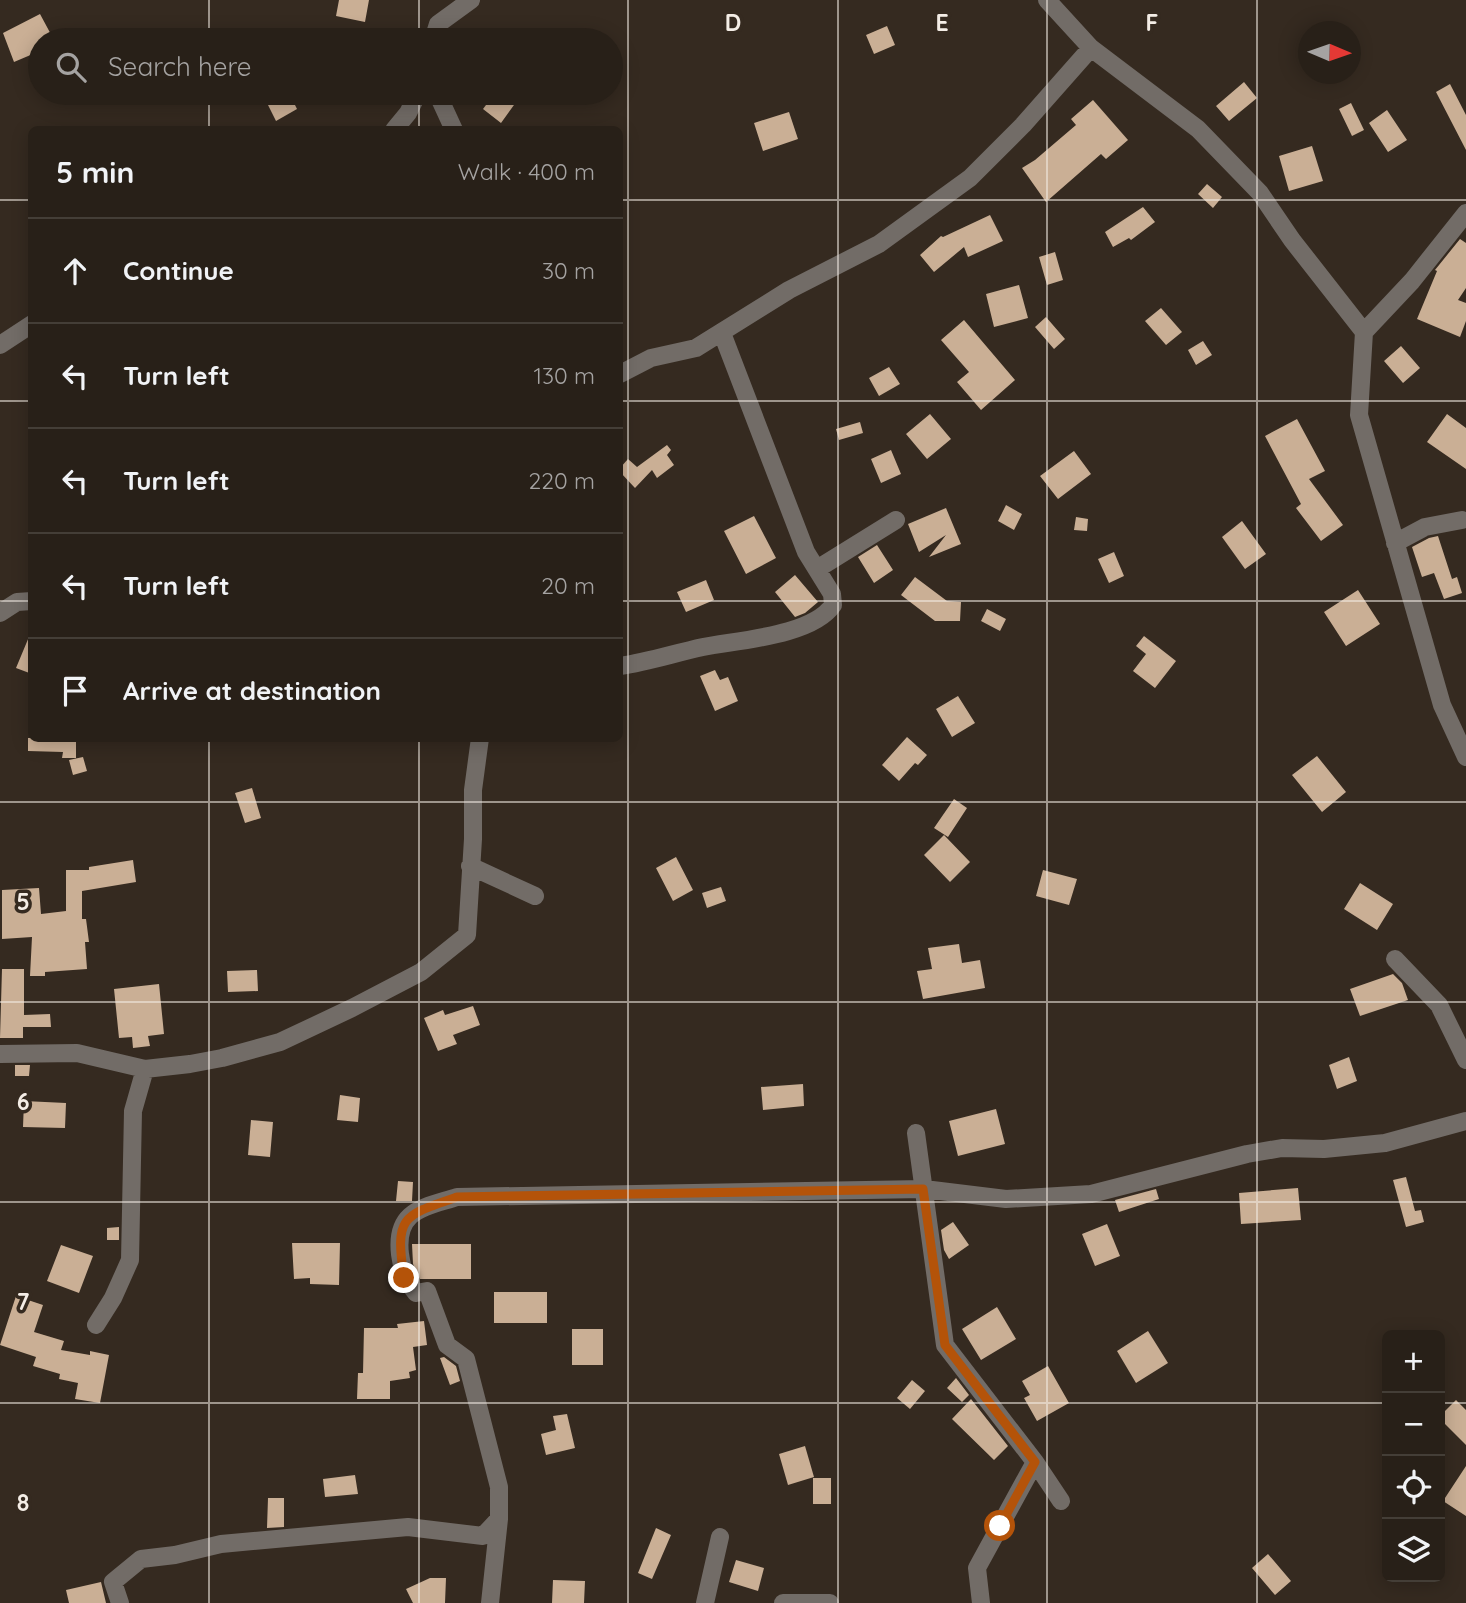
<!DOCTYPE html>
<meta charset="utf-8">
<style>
:root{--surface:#282018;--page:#302821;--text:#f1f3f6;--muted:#a5a3a2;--line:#443e37}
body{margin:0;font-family:Quicksand,sans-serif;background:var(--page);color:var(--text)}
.controls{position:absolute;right:21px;bottom:21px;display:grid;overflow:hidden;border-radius:10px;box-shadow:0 4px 18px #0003}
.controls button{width:63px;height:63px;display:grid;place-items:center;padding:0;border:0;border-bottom:2px solid var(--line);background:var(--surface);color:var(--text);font:35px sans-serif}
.compass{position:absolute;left:1298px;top:21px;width:63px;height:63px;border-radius:50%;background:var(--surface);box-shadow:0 4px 18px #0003;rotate:92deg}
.stop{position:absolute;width:21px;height:21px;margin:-16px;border:5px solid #b45309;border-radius:50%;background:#fff}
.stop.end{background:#b45309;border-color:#fff;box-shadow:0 2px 7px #0008}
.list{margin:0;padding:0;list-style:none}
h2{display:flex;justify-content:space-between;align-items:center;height:91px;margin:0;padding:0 28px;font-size:30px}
h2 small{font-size:23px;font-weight:400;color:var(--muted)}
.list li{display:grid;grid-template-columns:46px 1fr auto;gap:21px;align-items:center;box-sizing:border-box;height:105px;padding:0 28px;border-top:2px solid var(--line)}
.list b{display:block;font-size:26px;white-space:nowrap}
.list em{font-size:23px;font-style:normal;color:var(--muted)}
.icon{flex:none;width:38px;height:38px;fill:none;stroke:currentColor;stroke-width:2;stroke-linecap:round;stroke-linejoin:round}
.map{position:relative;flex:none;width:1466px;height:1603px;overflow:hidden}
.search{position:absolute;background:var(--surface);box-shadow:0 4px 18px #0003;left:28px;top:28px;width:595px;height:77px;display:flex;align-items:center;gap:18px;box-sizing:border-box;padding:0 24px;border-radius:38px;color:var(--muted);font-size:26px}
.panel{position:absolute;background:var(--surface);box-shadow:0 4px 18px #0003;left:28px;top:126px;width:595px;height:616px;border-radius:10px}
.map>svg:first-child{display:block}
.building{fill:#caaf95}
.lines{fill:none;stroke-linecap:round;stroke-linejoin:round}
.minor{stroke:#726c67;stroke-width:18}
.route{stroke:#b45309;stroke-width:9}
.grid{fill:none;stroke:#f4ede6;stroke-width:2;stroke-opacity:0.55}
.grid-label{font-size:23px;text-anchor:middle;font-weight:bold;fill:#f4ede6;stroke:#352a20;stroke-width:7;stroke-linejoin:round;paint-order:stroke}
</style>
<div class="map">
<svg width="1466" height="1603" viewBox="0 0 1466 1603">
<rect width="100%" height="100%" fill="#352a20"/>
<!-- building -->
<path class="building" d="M339 0H369L365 22 336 16Z
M40 14 54 40H40V51L14 62 3 33Z
M887 26 895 45 874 54 866 35Z
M1244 82 1257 98 1229 121 1216 106Z
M1450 84 1466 115V150L1436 92Z
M289 93 297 109 276 121 267 103Z
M495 93H512L519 98 501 123 483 109Z
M1093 100 1128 140 1106 159 1101 154 1046 202 1022 168 1035 160 1076 125 1071 119Z
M1351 103 1364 130 1352 136 1339 109Z
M1387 110 1407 140 1388 152 1369 123Z
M789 112 798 139 763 151 754 123Z
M1312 146 1323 181 1289 191 1279 156Z
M1207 184 1222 197 1213 208 1198 194Z
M1143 207 1155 222 1131 240 1129 238 1113 247 1105 232Z
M990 215 1003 241 968 257 964 247 934 272 920 255 941 236 943 237Z
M1460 239 1466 243V288L1458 300 1466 303V321L1460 337 1417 319 1437 271 1435 270Z
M1055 252 1063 280 1047 285 1039 257Z
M1019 285 1028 318 994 327 986 294Z
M1161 308 1182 332 1166 345 1145 321Z
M1046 317 1065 339 1054 349 1035 327Z
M964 320 1015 380 981 410 957 382 969 372 941 340Z
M1203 341 1212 355 1196 365 1188 350Z
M1401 346 1420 368 1403 383 1384 361Z
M889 367 900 384 879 396 869 378Z
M930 414 951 439 927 459 906 434Z
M1447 414 1466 428V469L1427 442Z
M1297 419 1325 471 1309 479 1343 525 1321 541 1296 508 1301 504 1265 436Z
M860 422 863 433 839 440 836 429Z
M667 445 671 450 667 455 674 465 657 478 652 470 635 488 620 472V468L628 459 637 467Z
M891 450 901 474 881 483 871 459Z
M1074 451 1091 474 1058 499 1040 476Z
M1006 505 1022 514 1014 530 998 521Z
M946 508 961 544 929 557 946 535 919 552 908 524Z
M754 516 776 558 746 574 724 531Z
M1076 517 1088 519 1087 531 1074 530Z
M1242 521 1266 554 1245 569 1222 537Z
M1438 536 1452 579 1457 577 1462 593 1444 599 1434 573 1422 577 1412 547 1429 538Z
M877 545 893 570 874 583 858 557Z
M1114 552 1124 576 1109 583 1098 559Z
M795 575 818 602 805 613 795 617 775 592Z
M915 577 947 601 961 602 960 621H935L901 595Z
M706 580 714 600 686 612 677 592Z
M1358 590 1380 624 1346 646 1324 612Z
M987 609 1006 619 1000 631 981 621Z
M31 632H32V674L16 668Z
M1144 636 1176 661 1155 688 1133 671 1146 654 1136 646Z
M715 670 720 680 728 677 738 701 715 711 700 676Z
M958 696 975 723 952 737 936 709Z
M907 737 927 755 918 765 915 763 899 781 882 765Z
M28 738H76V758H62L63 752 28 751Z
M1317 756 1346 792 1322 812 1292 775Z
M83 757 87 771 73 775 69 760Z
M252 788 261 818 245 823 235 793Z
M954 799 967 808 948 837 934 828Z
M944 835 970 862 950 882 924 855Z
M676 857 693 890 673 901 656 868Z
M133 860 136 882 82 891V919H86L89 942H85L87 969 45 972V976H30L32 937 2 939V890L39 888 41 914 66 911V870H89V867Z
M1043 870 1077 879 1069 905 1036 896Z
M1360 883 1393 904 1377 930 1344 909Z
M721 887 726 901 707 908 702 893Z
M959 944 962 963 980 960 985 988 923 999 917 971 932 969 928 948Z
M2 969H24V1015L50 1014 51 1027H23V1038H0Z
M257 970 258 991 228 992 227 971Z
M1393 974 1402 983 1408 1000 1360 1016 1350 989Z
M159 984 164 1034 148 1036 150 1046 133 1048 132 1037 119 1038 114 989Z
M473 1006 480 1025 453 1035 457 1044 438 1051 424 1018 443 1010 445 1015Z
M1349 1057 1357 1081 1337 1089 1329 1065Z
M15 1065H30L29 1076H15Z
M803 1084 804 1106 763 1110 761 1087Z
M340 1095 360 1098 358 1122 337 1120Z
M24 1101 66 1103 65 1128 23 1127Z
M996 1109 1005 1144 958 1156 949 1121Z
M251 1120 273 1122 270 1157 248 1155Z
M1406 1177 1415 1211 1421 1210 1424 1222 1406 1227 1393 1180Z
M398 1181 413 1182 412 1201H396Z
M1298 1188 1301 1220 1241 1224 1239 1193Z
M1156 1189 1159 1199 1119 1212 1115 1200Z
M953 1222 969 1245 949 1259 944 1250 941 1230Z
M1107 1224 1120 1256 1095 1266 1082 1234Z
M119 1227V1240H107V1228Z
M292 1243H340L339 1285 310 1284V1278L294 1279Z
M412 1244H471V1279H420L413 1264Z
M61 1245 93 1256 79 1293 47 1281Z
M494 1292H547V1323H494Z
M16 1296 43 1305 34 1332 64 1341 61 1350 90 1355V1351L109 1355 100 1403 75 1399 78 1383 59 1379 60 1374 33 1366 36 1357 0 1345Z
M997 1307 1016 1339 981 1360 962 1329Z
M424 1321 427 1345 413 1347 416 1370 409 1372 410 1378 390 1381V1399H357L358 1373H363L364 1328H398L397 1324Z
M572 1329H603V1365H572Z
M1148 1331 1168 1363 1136 1383 1117 1351Z
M444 1357 456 1366 460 1381 450 1385 440 1358Z
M1048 1366 1069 1403 1037 1421 1024 1398 1030 1395 1022 1381Z
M956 1378 969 1395 962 1402 947 1388Z
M912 1380 925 1391 910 1409 897 1398Z
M971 1399 1008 1446 994 1460 952 1419Z
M1456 1400 1466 1410V1445L1440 1419V1416Z
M567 1414 575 1448 546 1455 541 1434 556 1430 553 1416Z
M805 1446 814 1477 788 1485 779 1454Z
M1466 1466V1516L1443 1501Z
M355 1475 358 1494 325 1497 323 1479Z
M813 1478H831V1504H813Z
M268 1498H284V1527L267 1528Z
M656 1528 671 1535 652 1579 638 1573Z
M1268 1554 1291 1581 1275 1595 1252 1568Z
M736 1560 764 1568 758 1591 729 1582Z
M430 1578H446L445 1603H413L406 1589Z
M553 1580 585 1581 584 1603H552Z
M101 1582 106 1603H69L66 1590Z"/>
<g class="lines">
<!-- minor -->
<path class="minor" d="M1047 0 1091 48 1198 129 1260 193 1292 240 1364 332 1359 415 1442 705 1466 757
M433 40 438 24 471 0
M437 93 454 130
M394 130 408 113 418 93
M1364 332 1412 281 1466 213
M0 345 32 324
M620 374 651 358 696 348 789 290 879 244 970 178 1023 125 1091 48
M1395 543 1425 527 1462 520
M817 569 896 520
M0 613 17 602 32 601
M620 666C648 662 675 653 703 647 738 640 812 636 833 605L832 594 806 552 722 333
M470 866 535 896
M1395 959 1439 1005 1466 1060
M0 1054 77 1053 145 1069 190 1064 222 1058 280 1042 352 1008 421 972 467 935 473 839V790L480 738
M916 1133 945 1345 1035 1462 1061 1501
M96 1325 113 1298 130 1260 133 1111 145 1069
M120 1603 113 1582 141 1559 175 1555 221 1544 408 1527 483 1536 499 1519V1487L466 1359 447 1345 427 1291 416 1293C404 1278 403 1273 400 1254 395 1210 423 1208 457 1197L924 1189 1006 1199 1091 1194 1247 1154 1282 1148 1324 1149 1385 1143 1466 1121
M490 1603 499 1519
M705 1603 720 1537
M783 1603H830
M981 1603 977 1568 1035 1462"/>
</g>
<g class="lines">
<!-- route -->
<path class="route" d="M404 1278C395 1217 401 1216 457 1197L923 1189 945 1345 1035 1462 1000 1526"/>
</g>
<!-- grid -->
<path class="grid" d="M209 0V40M419 0V40M628 0V1603M838 0V1603M1047 0V1603M1257 0V1603M209 93V130M419 93V130M0 200H32M620 200H1466M0 401H32M620 401H1466M0 601H32M620 601H1466M209 738V1603M419 738V1603M0 802H1466M0 1002H1466M0 1202H1466M0 1403H1387M1440 1403H1466"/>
<g class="grid-label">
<text x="733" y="31">D</text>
<text x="942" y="31">E</text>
<text x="1152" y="31">F</text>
<text x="23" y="910">5</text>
<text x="23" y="1110">6</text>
<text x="23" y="1310">7</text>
<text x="23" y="1511">8</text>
</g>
</svg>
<div class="controls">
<button>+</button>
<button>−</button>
<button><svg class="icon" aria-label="locate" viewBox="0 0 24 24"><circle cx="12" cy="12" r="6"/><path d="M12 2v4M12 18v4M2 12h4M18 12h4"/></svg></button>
<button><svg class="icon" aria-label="layers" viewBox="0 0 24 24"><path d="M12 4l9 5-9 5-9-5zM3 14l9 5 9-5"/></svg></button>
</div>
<svg class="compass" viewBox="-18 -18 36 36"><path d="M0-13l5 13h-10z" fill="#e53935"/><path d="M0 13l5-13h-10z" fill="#a5a3a2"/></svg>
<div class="stop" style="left:1000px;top:1526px"></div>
<div class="stop end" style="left:404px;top:1278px"></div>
<div class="search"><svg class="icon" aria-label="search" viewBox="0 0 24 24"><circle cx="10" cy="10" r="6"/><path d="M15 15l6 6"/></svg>Search here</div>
<section class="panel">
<h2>5 min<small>Walk · 400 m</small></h2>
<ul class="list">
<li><svg class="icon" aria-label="ahead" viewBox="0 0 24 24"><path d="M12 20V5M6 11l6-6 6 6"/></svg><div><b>Continue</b></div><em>30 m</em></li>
<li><svg class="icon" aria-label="left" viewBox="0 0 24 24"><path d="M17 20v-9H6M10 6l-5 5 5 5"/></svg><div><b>Turn left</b></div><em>130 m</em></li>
<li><svg class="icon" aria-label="left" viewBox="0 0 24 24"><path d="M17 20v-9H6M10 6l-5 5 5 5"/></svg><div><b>Turn left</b></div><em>220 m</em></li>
<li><svg class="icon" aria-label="left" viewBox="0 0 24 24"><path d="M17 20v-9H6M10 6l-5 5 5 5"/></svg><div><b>Turn left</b></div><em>20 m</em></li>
<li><svg class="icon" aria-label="arrive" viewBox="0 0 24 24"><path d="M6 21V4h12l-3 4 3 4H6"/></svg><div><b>Arrive at destination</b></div></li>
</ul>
</section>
</div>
